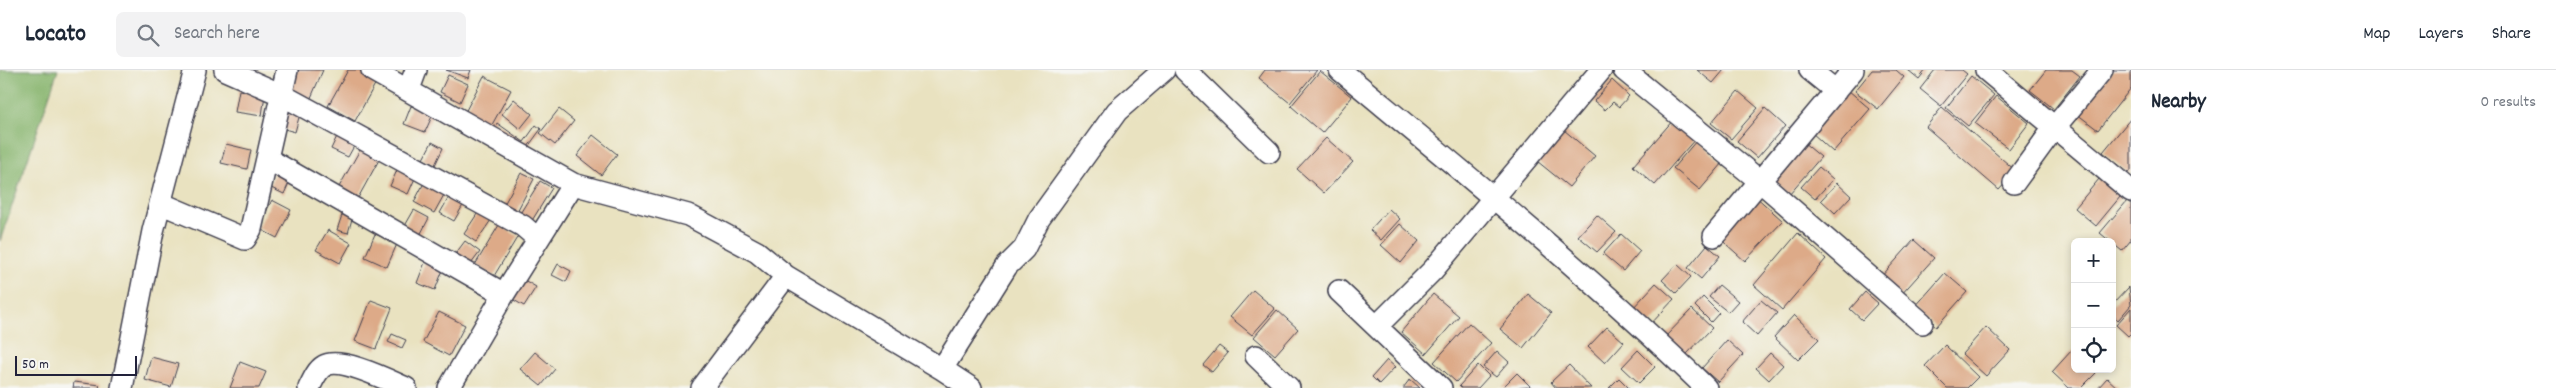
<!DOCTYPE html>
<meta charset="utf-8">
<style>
:root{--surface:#fff;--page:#f2f2f3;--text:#1f2937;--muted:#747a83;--line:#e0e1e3}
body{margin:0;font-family:Dekko,sans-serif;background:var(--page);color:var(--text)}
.controls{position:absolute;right:15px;bottom:15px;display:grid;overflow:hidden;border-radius:8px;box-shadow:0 2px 8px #0003}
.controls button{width:45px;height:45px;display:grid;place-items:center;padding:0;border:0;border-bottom:1px solid var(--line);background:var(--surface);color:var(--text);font:25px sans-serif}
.scale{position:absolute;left:15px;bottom:12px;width:122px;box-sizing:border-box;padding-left:5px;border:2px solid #22223b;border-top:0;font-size:14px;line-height:18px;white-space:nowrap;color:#22223b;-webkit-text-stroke:4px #f6f6f2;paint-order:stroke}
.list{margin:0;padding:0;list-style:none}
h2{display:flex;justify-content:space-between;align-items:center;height:65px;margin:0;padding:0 20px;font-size:21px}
h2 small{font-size:16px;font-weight:400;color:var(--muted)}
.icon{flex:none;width:28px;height:28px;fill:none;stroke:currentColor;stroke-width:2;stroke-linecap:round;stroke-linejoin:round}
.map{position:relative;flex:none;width:2131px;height:318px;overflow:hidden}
header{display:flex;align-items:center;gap:30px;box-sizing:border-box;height:70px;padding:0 25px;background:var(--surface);border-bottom:1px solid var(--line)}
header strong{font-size:24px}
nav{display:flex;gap:28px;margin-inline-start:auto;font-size:18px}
.search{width:350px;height:45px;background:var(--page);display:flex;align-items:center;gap:12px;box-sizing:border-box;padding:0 18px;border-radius:8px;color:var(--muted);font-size:19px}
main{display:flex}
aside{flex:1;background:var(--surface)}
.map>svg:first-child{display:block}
.forest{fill:#89b66f;stroke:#566c55}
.building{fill:#da8}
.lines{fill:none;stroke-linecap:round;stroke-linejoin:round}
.minor-casing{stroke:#403f4f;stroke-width:24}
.minor{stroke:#fff;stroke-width:21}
</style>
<header>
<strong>Locato</strong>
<div class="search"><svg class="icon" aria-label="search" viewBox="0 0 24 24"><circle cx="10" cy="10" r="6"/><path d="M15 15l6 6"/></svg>Search here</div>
<nav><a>Map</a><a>Layers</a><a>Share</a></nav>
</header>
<main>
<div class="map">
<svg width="2131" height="318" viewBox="0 0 2131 318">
<rect width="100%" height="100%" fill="#f6f6f2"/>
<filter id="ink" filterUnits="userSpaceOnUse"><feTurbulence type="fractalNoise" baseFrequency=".02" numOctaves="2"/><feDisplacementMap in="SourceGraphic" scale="10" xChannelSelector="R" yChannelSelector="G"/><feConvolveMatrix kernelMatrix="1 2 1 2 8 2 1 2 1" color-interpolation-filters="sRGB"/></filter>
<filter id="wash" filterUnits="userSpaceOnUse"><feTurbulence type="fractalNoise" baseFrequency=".0096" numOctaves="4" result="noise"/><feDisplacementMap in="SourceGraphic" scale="20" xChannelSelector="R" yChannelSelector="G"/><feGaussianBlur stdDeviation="1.12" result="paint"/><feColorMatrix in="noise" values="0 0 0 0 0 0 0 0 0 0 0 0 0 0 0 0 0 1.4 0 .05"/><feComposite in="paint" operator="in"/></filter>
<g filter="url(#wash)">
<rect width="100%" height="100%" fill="#e9e2c0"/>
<!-- forest -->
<path class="forest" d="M0 0H58L0 171Z"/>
<g id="blocks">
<!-- building -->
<path class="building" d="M297 0H323L310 30 288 21Z
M348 0H367L379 7 355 51 328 36Z
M446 0H471L468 8Z
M1265 0H1317L1290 33 1259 8Z
M1697 0H1724L1713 13Z
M1872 0H1896L1904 7 1878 39 1855 21Z
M1908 0H1926L1919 9Z
M1935 0H1962L1967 4 1941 36 1920 19Z
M2046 0H2072L2080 6 2054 39 2030 20Z
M2113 0H2131V18L2098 60 2077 44Z
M1320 1 1352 27 1322 63 1291 36Z
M448 5 468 14 460 32 440 22Z
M484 6 511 20 488 62 462 48Z
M1971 6 1994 25 1968 56 1946 38Z
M1612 10 1629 26 1619 37 1613 32 1605 40 1594 31Z
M239 20 265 24 262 46 235 42Z
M1848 20 1870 39 1833 82 1811 62Z
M1738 21 1758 38 1731 69 1711 53Z
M1996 26 2029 53 2009 79 1975 53Z
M514 29 532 44 520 59 502 44Z
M411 36 433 44 425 62 404 54Z
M286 37 301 40 295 62 281 58Z
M1942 37 2016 101 1999 120 1926 57Z
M1765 38 1785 56 1757 88 1737 71Z
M559 39 574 51 555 75 540 63Z
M2131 48V100L2129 103 2103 82Z
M1674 49 1696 68 1655 115 1633 96Z
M497 53 524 72 536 55 541 59 525 81 494 58Z
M1558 55 1595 86 1569 117 1532 87Z
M340 60 358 69 348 87 331 79Z
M593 65 617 84 601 105 577 86Z
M1326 68 1353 92 1324 123 1297 99Z
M1697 70 1723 93 1700 120 1673 98Z
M432 72 443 78 435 95 423 89Z
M1803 72 1821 87 1789 124 1772 108Z
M226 74 251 80 247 99 221 93Z
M361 78 380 88 358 128 339 117Z
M1819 97 1833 109 1815 129 1801 117Z
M398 98 416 106 408 124 390 116Z
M276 100 292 106 284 124 269 117Z
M521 103 534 109 513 149 500 142Z
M2104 103 2125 121 2096 156 2075 138Z
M540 111 552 118 528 157 516 150Z
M424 113 445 123 434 143 414 132Z
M1837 113 1851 126 1835 143 1821 130Z
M452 122 466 130 454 151 440 143Z
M1754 125 1783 151 1745 191 1717 166Z
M272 130 291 140 277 168 258 158Z
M2127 131 2131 134V170L2122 181 2100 163Z
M344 139 354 142 348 163 337 160Z
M1389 139 1400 149 1381 170 1370 160Z
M414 140 429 148 418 169 402 161Z
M479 141 491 150 476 172 464 164Z
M1597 145 1616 162 1597 182 1578 166Z
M1400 154 1419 171 1401 193 1381 175Z
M499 155 518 166 494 206 475 195Z
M328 160 351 173 340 193 316 180Z
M1798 163 1826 189 1782 240 1754 215Z
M375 164 397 174 387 197 365 187Z
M1621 164 1640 181 1623 201 1603 184Z
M1914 170 1934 188 1900 226 1880 208Z
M465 171 480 182 471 194 456 183Z
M1707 175 1720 186 1701 209 1688 198Z
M427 187 445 195 435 220 417 213Z
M558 194 571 201 566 212 552 205Z
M1677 194 1691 207 1676 223 1662 210Z
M1945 203 1967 222 1936 257 1914 238Z
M519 207 536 217 524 236 507 226Z
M1656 213 1674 229 1650 255 1632 239Z
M1719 215 1738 231 1728 242 1709 227Z
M2129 217 2131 235 2118 250 2112 245V235Z
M1253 220 1275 239 1252 265 1230 247Z
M1865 222 1878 233 1862 250 1850 239Z
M1433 224 1459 246 1426 284 1401 262Z
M1528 224 1551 243 1523 278 1500 259Z
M1703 227 1719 243 1711 252 1695 236Z
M371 230 392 238 376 279 355 271Z
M1761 230 1777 243 1757 266 1742 252Z
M2131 238V263L2128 266 2116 255Z
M1692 239 1712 258 1684 287 1664 268Z
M1277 240 1298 259 1275 285 1254 267Z
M439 242 465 255 449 286 423 272Z
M1794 245 1819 269 1798 290 1774 267Z
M1469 253 1491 273 1456 312 1434 292Z
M1607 257 1624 272 1605 293 1588 277Z
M1986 257 2010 280 1986 306 1962 284Z
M392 264 406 270 402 278 388 272Z
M1727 270 1743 285 1718 312 1702 298Z
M1945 275 1978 307 1967 318H1947L1925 296Z
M1219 276 1228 283 1212 302 1203 295Z
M1638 280 1655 297 1639 313 1622 297Z
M2072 280 2075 283V299H2092L2096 303 2081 318H2069L2052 302Z
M1497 281 1509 292 1496 307 1483 297Z
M535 282 555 299 541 316 520 299Z
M1770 283 1783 295 1769 310 1756 298Z
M151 287 178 294 171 317 145 310Z
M1387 290 1395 297 1379 314 1372 307Z
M240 292 266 302 259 318H230Z
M1478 295 1489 306 1478 318H1461L1459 316Z
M1569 295 1591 318H1556L1551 312Z
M1517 303 1531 317 1502 318Z
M1619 308 1629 318H1609Z
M2107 308 2118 318H2098Z
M1410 309 1420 318H1403Z
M74 312 100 315 99 318H73Z"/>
</g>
</g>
<g filter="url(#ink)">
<use href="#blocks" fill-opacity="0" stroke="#403f4f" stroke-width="1"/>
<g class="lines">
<!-- minor casing -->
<g class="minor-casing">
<path id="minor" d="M225 0 282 25 523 156 538 169
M372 0 573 114 688 145 757 182 786 206 942 299 1007 196 1024 179 1039 149 1117 41 1164 0
M1185 0 1269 82
M1340 0C1464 103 1590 205 1706 318
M1624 0 1761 112 1922 253
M1810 0 1836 21
M1986 0 2131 121
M409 19 416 0
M268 89 504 224
M2014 113 2054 58 2102 0
M160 133 245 169 251 159 287 0
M1714 166 1853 0
M1339 221 1441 318
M1377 256 1433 200 1601 0
M1256 286 1289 318
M942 299 971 318
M122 318 153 161 195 0
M309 318C313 310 317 300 324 296 340 286 390 311 406 318
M449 318 504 224 573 114
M702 318 786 206"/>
</g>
<!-- minor -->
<use href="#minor" class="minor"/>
</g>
</g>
</svg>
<div class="controls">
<button>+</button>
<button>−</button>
<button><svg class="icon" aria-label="locate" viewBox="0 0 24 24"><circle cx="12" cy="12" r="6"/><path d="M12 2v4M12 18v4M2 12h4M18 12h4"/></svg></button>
</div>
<div class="scale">50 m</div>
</div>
<aside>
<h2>Nearby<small>0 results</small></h2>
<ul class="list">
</ul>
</aside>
</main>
